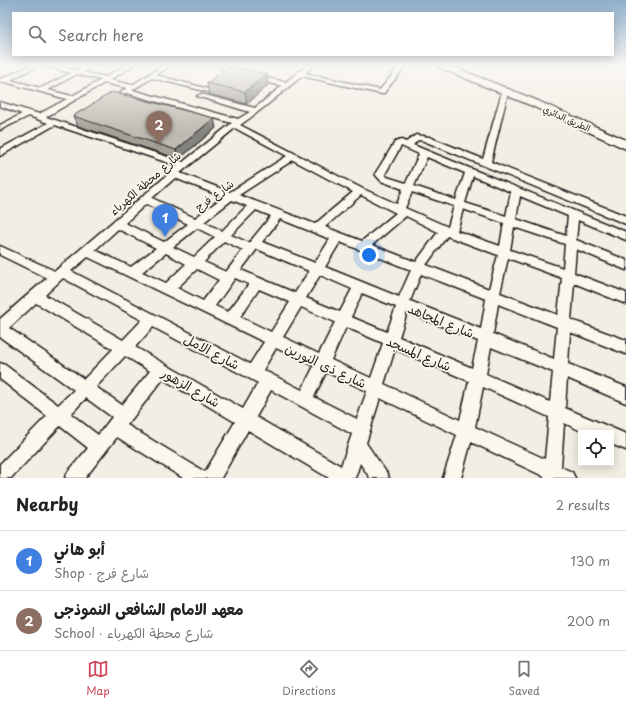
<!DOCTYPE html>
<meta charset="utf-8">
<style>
:root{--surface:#fff;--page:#f6f6f6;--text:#222;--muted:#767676;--line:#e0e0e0;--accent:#d1495b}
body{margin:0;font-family:"Playpen Sans","Playpen Sans Arabic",sans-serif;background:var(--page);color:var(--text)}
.controls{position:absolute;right:12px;bottom:12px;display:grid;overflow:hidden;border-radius:0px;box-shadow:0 2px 10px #0003}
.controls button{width:36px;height:36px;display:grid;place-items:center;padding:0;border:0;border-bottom:1px solid var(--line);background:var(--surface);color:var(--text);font:20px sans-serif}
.you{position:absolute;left:369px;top:255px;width:14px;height:14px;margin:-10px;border:3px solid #fff;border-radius:50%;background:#1a73e8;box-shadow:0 0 0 6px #1a73e833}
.badge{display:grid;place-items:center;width:26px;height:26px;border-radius:50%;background:var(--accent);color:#fff;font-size:13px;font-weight:700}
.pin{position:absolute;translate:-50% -33px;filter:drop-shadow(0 1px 2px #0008)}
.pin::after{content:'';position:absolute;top:21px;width:14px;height:12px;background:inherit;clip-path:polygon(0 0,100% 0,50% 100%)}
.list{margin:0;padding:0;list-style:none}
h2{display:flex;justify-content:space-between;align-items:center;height:52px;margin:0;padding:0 16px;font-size:17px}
h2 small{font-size:13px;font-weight:400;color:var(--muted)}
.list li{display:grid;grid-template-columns:26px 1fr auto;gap:12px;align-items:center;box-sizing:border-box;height:60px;padding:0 16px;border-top:1px solid var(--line)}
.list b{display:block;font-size:15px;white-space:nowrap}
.list p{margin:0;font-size:13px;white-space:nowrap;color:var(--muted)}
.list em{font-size:13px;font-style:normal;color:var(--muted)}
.icon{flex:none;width:22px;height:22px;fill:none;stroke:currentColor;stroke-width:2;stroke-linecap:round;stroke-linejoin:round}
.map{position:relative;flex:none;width:626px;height:478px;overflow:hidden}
.search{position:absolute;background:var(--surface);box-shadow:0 2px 10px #0003;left:12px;right:12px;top:12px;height:44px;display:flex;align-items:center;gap:10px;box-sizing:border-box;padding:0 14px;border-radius:0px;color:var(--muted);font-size:15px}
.sheet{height:172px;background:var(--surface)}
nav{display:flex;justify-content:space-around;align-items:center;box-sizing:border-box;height:56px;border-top:1px solid var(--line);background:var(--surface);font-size:11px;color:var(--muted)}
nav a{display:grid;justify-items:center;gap:2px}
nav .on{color:var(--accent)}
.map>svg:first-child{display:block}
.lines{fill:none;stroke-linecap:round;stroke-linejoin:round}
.minor-casing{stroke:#1c1c1c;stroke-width:3}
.highway-casing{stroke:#1c1c1c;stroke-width:3}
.minor{fill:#fbf7ec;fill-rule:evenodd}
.highway{fill:#fbf7ec;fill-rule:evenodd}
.wall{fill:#a3a098;stroke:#1c1c1c}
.shaded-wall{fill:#84827c;stroke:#1c1c1c}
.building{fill:#bdbab1;stroke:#1c1c1c}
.labels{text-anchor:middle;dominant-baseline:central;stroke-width:3.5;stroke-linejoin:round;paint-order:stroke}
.far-street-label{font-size:9px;fill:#1c1c1c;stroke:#fbf7ec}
.street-label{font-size:11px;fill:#1c1c1c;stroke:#fbf7ec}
.near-street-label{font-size:13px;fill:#1c1c1c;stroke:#fbf7ec}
</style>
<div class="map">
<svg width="626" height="478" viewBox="0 0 626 478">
<rect width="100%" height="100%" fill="#f2eee4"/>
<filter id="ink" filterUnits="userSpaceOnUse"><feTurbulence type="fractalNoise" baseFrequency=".025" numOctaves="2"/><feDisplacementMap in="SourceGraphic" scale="8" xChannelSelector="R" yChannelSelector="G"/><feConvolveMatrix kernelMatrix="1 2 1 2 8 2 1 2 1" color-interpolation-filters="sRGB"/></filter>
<g filter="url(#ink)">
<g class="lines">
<!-- minor casing -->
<g class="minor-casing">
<path id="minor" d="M32 65H52L76 70 86 65H94L83 72 106 77 126 65H134L110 80 132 85 164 65H171L156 75 212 90 209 92 152 78 132 90 238 119 250 112 197 96 201 94 255 108 282 86 225 72 221 68 224 65H231L228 68 229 70 286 82 307 65H314L305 73 380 90 400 65H406L384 93 382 94 302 76C282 92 262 110 240 125L363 189 397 204 403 189 381 181 375 174 395 142 401 140 406 142 416 135 429 137 483 159 502 92 507 91 508 92 491 162 626 216V224L424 141 418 140 413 145 626 232V240L578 220 576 240 626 260V270L576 249 574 273 626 293V304L574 283 571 320 626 340V354L570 332 568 364 626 387V403L567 378 565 408 626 434V450L611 444V433H586L564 423 561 467 572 472 575 478H544L543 476 471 442 461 478H443L457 435 380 398 366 443 386 472 389 478H370L360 463 355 478H329L248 430 221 478H183L117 437 85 478H65L68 472 88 448 60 426 11 478H0V464L47 416 0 379V363L5 365 58 405 74 390 0 337V319L47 278 0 255V246L55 271 178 166 55 125 0 156V149L48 123 29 116 0 130V125L22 114 0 106V102L39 114 67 99 5 82H0V79ZM40 65 71 73 41 88 10 80ZM77 74 101 80 72 96 48 90ZM104 83 127 88 121 92V94L127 93 232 123 183 162 46 117ZM235 128 287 156 230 192 180 173ZM401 146 419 154 406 183 387 177 385 174ZM427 157 465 173 456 200 414 186ZM293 160 353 192 315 224 239 195ZM473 176 511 192 506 216 465 203ZM175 178 223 197 195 218 152 198ZM412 192 454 206 448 227 405 208ZM361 195 396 213 362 241 325 227ZM520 196 568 216 566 236 516 219ZM232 200 247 206 222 231 204 222ZM146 204 188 224 164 242 125 223ZM463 209 504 223 500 246 457 231ZM256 210 271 216 249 243 231 235ZM406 216 438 232 416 262 372 245ZM280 219 330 239 315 263 262 242ZM514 227 565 244 563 268 510 250ZM197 228 215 237 194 257 173 247ZM118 229 156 248 131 267 95 250ZM447 236 498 255 489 289 426 265ZM224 241 243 250 226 272 204 262ZM340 242 411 270 399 297 325 267ZM257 249 309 271 295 293 241 270ZM166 253 186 264 166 283 142 272ZM88 257 264 342 250 364 71 271ZM508 258 562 278 558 315 500 293ZM197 269 219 280 203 301 177 288ZM421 274 486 299 481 329 410 301ZM320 275 352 289 340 312 306 298ZM63 278 142 320 123 340 45 295ZM235 278 249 284 228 312 215 306ZM259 289 290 302 271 332 240 317ZM362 293 396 307 387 332 351 317ZM36 303 113 349 84 379 9 328ZM498 304 557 327 554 359 493 334ZM301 307 335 322 319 354 283 337ZM407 312 478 341 472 368 399 337ZM153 327 258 383 243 409 135 347ZM346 327 383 343 371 378 331 360ZM491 347 553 372 550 402 486 374ZM276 348 314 366 302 390 263 370ZM395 349 469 381 460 420 384 384ZM125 356 150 371 122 405 96 387ZM326 372 367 391 357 419 314 397ZM163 379 235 422 205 472 127 425ZM483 387 549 417 545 459 475 427ZM271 390 352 434 341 466 256 417ZM86 398 112 417 98 435 71 414Z"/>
</g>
<!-- highway casing -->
<g class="highway-casing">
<path id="highway" d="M437 65H449L538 101 626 140V149L530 105 438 67Z"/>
</g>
<!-- minor -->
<use href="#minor" class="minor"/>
<!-- highway -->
<use href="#highway" class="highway"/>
</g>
<!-- wall -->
<path class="wall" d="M207 83 268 85 247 104 209 94Z
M73 116 216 128 179 159 78 126Z"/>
<!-- shaded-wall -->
<path class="shaded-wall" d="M267 74 268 85 247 104 245 92Z
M214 118 216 128 179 159 176 150Z"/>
<!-- building -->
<path class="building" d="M226 66 267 74 245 92 207 83 226 69Z
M112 92 214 118 176 150 73 116Z"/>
</g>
<!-- sky -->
<linearGradient id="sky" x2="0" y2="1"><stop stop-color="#8faecb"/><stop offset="0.49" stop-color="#f9f7f3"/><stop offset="1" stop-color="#f9f7f3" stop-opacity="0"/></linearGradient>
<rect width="626" height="132" fill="url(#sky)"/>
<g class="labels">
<!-- far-street labels -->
<g class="far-street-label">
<text transform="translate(567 118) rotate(24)">الطريق الدائري</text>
</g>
<!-- street labels -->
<g class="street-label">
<text transform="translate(145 183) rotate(-41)">شارع محطة الكهرباء</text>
<text transform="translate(214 195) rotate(-36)">شارع فرج</text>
</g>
<!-- near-street labels -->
<g class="near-street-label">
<text transform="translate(441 320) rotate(22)">شارع المجاهد</text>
<text transform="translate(212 351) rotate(28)">شارع الامل</text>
<text transform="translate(419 353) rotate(23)">شارع المسجد</text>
<text transform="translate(326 365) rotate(25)">شارع ذى النورين</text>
<text transform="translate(191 387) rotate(30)">شارع الزهور</text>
</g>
</g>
</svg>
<div class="controls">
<button><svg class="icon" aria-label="locate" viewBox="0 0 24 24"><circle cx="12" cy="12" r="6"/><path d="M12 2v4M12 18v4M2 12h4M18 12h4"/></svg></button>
</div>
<div class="you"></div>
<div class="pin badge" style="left:165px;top:237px;background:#3f7fe0">1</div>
<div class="pin badge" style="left:159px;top:144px;background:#8d6e63">2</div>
<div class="search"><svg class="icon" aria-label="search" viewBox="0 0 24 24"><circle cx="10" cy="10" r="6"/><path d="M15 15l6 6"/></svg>Search here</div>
</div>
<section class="sheet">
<h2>Nearby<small>2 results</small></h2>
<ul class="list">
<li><span class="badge" style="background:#3f7fe0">1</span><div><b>أبو هاني</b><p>Shop · شارع فرج</p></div><em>130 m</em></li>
<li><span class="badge" style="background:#8d6e63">2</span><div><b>معهد الامام الشافعى النموذجى</b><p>School · شارع محطة الكهرباء</p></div><em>200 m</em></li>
</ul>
</section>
<nav>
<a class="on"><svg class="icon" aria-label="map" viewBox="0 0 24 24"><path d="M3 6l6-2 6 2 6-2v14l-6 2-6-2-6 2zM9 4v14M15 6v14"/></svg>Map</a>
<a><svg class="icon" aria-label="directions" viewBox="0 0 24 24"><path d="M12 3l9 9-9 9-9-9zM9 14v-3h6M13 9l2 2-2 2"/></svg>Directions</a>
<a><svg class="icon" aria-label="saved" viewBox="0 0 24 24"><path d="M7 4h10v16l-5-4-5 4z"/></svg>Saved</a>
</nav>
